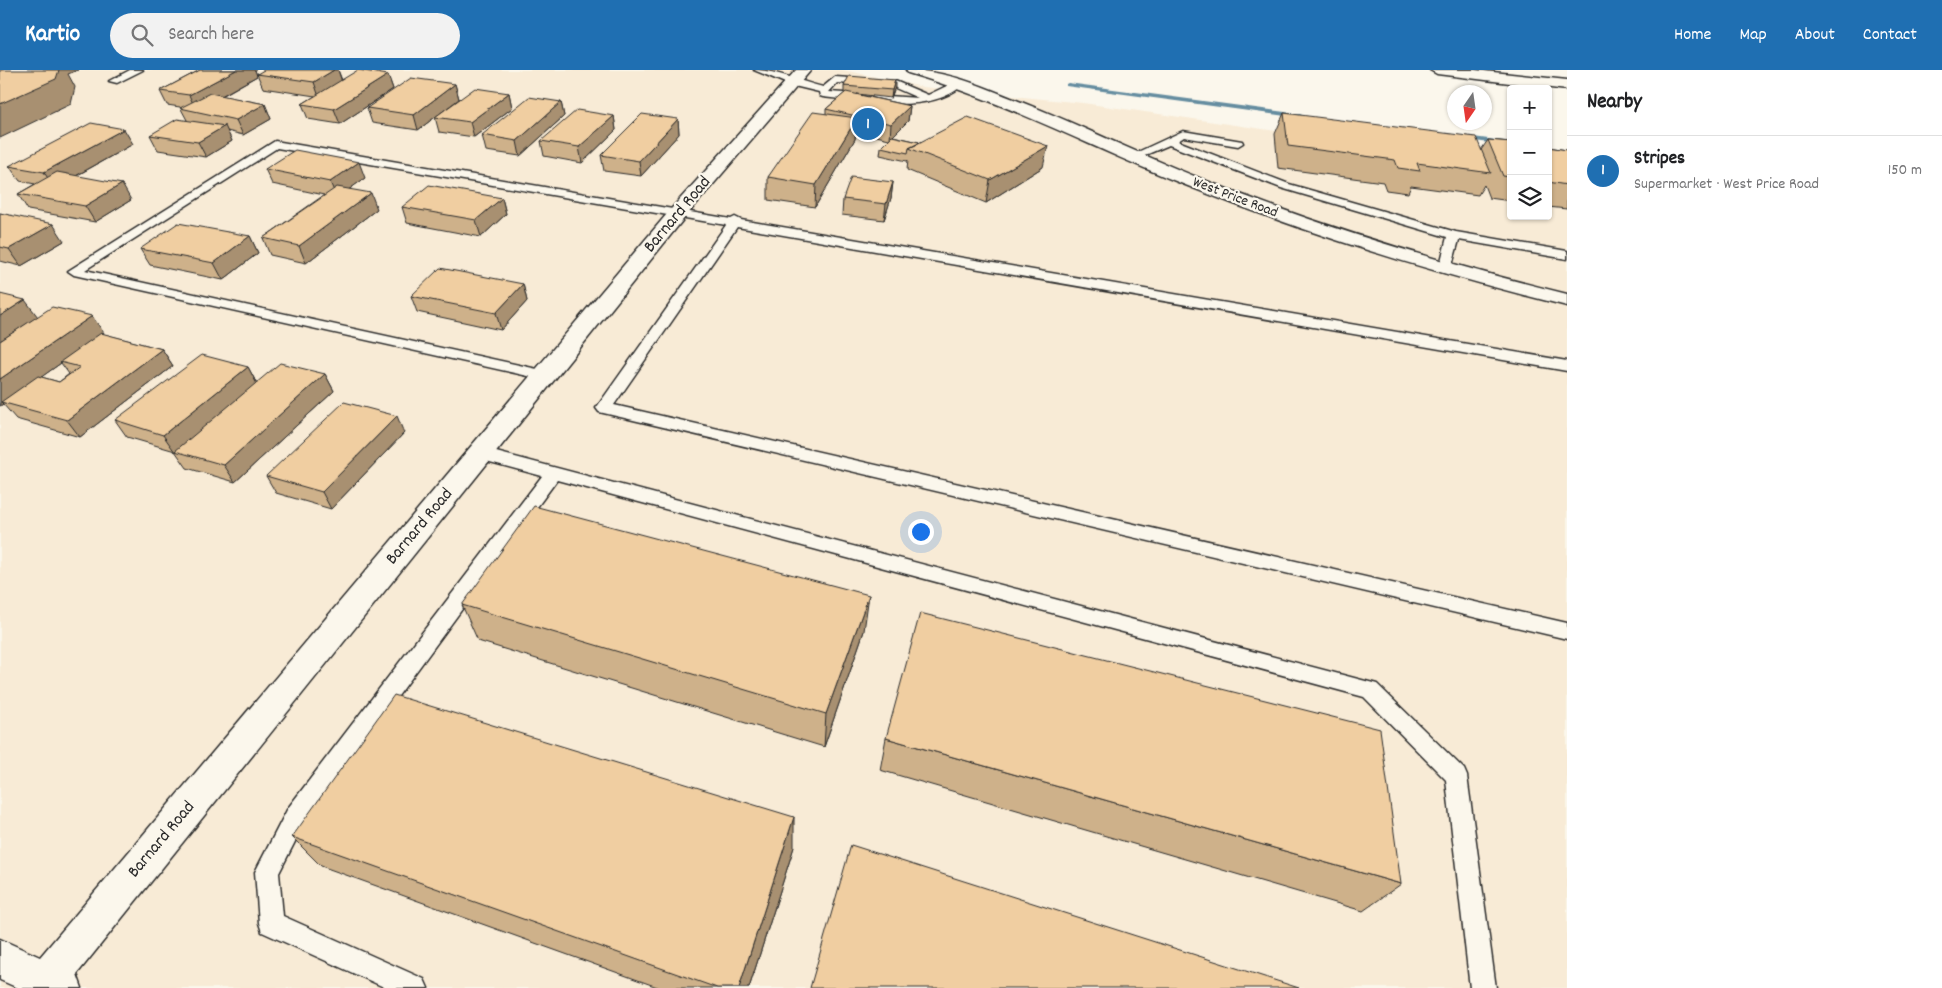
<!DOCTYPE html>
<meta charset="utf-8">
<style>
:root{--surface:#fff;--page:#f2f2f2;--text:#202124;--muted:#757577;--line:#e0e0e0;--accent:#1f6fb2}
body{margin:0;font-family:Dekko,sans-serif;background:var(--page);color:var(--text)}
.controls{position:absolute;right:15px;top:15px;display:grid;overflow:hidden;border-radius:5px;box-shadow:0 1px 4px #0004}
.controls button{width:45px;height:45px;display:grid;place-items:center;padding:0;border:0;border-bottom:1px solid var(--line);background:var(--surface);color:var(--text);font:25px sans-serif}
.compass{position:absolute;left:1447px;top:15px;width:45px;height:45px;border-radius:50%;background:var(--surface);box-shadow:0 1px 4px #0004;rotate:193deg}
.you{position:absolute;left:920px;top:461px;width:18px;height:18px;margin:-12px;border:4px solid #fff;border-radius:50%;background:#1a73e8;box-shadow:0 0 0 8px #1a73e833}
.badge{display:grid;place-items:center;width:32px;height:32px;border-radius:50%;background:var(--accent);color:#fff;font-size:16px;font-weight:700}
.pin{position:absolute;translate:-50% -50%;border:2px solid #fff;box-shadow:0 1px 5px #0006}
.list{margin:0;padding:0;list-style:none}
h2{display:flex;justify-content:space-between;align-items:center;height:65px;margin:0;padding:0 20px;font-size:21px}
h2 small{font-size:16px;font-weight:400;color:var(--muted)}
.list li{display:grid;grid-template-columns:32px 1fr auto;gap:15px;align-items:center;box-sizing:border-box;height:70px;padding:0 20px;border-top:1px solid var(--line)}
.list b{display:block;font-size:19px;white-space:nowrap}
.list p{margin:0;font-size:16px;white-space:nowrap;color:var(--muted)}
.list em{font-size:16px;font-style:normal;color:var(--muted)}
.icon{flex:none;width:28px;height:28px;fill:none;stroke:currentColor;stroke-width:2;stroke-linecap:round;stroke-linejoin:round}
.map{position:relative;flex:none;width:1567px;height:918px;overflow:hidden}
header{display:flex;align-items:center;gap:30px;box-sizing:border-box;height:70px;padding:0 25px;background:var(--accent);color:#fff}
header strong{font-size:24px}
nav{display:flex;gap:28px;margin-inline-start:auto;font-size:18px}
.search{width:350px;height:45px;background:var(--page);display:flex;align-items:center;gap:12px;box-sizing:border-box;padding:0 18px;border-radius:28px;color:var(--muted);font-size:19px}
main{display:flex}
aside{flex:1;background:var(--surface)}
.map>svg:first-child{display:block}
.built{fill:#f8ebd6}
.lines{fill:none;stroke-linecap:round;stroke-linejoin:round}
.stream{fill:#658da0;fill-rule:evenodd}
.service-casing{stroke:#2b2b2b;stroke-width:3}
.minor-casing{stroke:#2b2b2b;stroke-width:3}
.tertiary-casing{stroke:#2b2b2b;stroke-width:3}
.secondary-casing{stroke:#2b2b2b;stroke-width:3}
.service{fill:#fbf7ec;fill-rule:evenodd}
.minor{fill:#fbf7ec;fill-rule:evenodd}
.tertiary{fill:#fbf7ec;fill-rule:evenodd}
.secondary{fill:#fbf7ec;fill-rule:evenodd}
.wall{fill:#ceb18a;stroke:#2b2b2b;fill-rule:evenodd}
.shaded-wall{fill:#a89071;stroke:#2b2b2b}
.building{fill:#f0cea1;stroke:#2b2b2b}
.labels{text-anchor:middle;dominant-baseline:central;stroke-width:4.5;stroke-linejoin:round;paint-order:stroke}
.far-street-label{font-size:15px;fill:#2b2b2b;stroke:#fbf7ec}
.street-label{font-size:18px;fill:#2b2b2b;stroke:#fbf7ec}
</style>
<header>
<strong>Kartio</strong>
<div class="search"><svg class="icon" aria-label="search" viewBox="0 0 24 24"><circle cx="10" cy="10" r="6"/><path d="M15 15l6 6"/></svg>Search here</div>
<nav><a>Home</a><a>Map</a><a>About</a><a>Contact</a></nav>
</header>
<main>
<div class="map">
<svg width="1567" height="918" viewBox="0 0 1567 918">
<rect width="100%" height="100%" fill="#fbf7ec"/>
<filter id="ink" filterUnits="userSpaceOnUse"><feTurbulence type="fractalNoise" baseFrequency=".02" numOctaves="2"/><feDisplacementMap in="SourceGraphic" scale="10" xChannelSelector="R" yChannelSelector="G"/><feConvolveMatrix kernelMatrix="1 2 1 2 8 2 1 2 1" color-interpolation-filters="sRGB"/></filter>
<g filter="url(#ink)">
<!-- built -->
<path class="built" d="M0 0H843L923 17 1083 33 1511 95V146H1548V100L1567 103V918H0Z"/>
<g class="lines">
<!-- stream -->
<path class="stream" d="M1068 13 1300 44 1304 46 1300 48 1066 16V14Z
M1458 65 1511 72V76L1461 69H1458Z"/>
<!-- service casing -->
<g class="service-casing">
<path id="service" d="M130 0H143L117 13 109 11Z
M754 0C776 0 801 12 823 17L835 7 895 11 928 25 957 11 965 13C932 46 865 31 823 27L820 26 819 22 790 15ZM837 13 893 17 918 28 829 22Z
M1183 61 1242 71 1243 73 1238 76 1184 67 1178 71 1289 114 1456 162 1567 181V189L1459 170 1451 199 1445 203 1439 199 1447 167 1281 118 1169 75 1136 89H1128L1127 87Z
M275 71 731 149 735 147 741 150 1567 291V301L737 157 614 335 1567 553V569L599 342 596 338 599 334 726 155 277 78 85 200 551 302 553 305 551 308 546 310 74 205 68 201Z
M481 378 1377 614 1464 699 1467 706 1496 918H1470L1446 710 1364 627 557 410 304 754 279 803 283 846 424 909 428 918H386L262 862 259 853 255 802 288 738 542 406 475 388 473 384 475 380Z"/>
</g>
<!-- minor casing -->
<g class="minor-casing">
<path id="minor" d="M1430 0H1475L1567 10V20L1437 4Z"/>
</g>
<!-- tertiary casing -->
<g class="tertiary-casing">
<path id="tertiary" d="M796 0H811L686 146 77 904 82 918H18L0 910V869L40 887 672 138Z"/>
</g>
<!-- secondary casing -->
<g class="secondary-casing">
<path id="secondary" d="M906 0C943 0 977 14 1011 28 1074 52 1136 83 1199 108 1318 156 1442 193 1567 224V236C1438 204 1312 166 1188 116 1094 79 1005 31 908 3Z"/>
</g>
<!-- service -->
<use href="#service" class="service"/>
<!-- minor -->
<use href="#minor" class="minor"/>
<!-- tertiary -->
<use href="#tertiary" class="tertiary"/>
<!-- secondary -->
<use href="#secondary" class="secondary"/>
</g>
<!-- wall -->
<path class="wall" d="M200 0H255L257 6 222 26 265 34 271 49 243 65 227 61 232 71 206 87 158 80 150 65 187 50 180 37 167 35 160 21Z
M338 0 342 10 388 5 393 19 340 54 308 49 302 34 315 26 263 18 257 4Z
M455 14 459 29 509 23 512 38 474 67 439 62 435 47 418 60 372 53 367 38Z
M844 16 895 17 891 28 857 24 910 36 908 51 893 66 919 72V73L1043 97 986 133 907 100 908 90 907 91 880 85 881 77 889 69 856 61 855 69 815 137 768 130V107L826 44V39L845 23H844Z
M561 32 564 46 520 86 486 81 482 65Z
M1284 43 1481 80 1488 70 1511 72V131L1489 128 1484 115 1478 125 1411 116 1408 123 1386 120 1383 112 1278 98 1275 64Z
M614 46 616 60 582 93 544 86 541 71Z
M678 49 679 64 641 106 604 101 601 85Z
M133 74 76 106 131 130 95 152 28 140 18 124 35 114 20 111 9 96Z
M1548 77 1567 80V139L1548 137Z
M265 99 365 108 349 119 377 139 306 193 270 185 263 168 324 125 272 114Z
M893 112 891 128 884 150 842 145 843 129Z
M502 128 506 144 481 167 407 153 402 137Z
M0 143 64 171 21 196 0 191Z
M250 166 258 183 223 210 150 195 140 179Z
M523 214 527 231 501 260 417 242 411 226Z
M37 247 162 279 173 296 80 367 16 349 3 334 0 336V271ZM61 293 69 304 59 312 41 307Z
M248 297 256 312 325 304 334 321 235 412 187 398 175 381 127 367 115 350Z
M404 363 331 439 276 423 266 406Z
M462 535 864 561 824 677 478 571Z
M886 668 1401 814 1363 841 880 700Z
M292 767 794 777 749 918H660L321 796Z"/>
<!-- shaded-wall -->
<path class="shaded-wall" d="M43 0H78L68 4 75 17 71 34 0 68V34Z
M236 0H255L257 6 196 40 189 25Z
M334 0H338L342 12 319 27 314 12Z
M388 5 393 19 340 54 334 39Z
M895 10V17L891 28 892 20Z
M455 14 459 29 418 60 414 45Z
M509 23 512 38 474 67 470 52Z
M561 32 564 46 520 86 517 71Z
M265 34 271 49 243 65 236 50Z
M910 36 908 51 890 69 891 54Z
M614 46 616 60 582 93 579 77Z
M857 48 855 69 815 137 816 115Z
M678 49 679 64 641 106 639 91Z
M225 56 232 71 206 87 198 72Z
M124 59 133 74 54 118 44 102Z
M1048 76 1043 97 986 133 990 110Z
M359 92 365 108 337 128 330 112Z
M893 112 891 128 884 150 886 134Z
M122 114 131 130 95 152 85 136Z
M371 123 377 139 306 193 299 176Z
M502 128 506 144 481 167 476 150Z
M53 154 64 171 21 196 9 179Z
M250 166 258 183 223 210 214 193Z
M523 214 527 231 501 260 496 243Z
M25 230 38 247 0 271V246Z
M92 246 104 263 62 292H60L61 293 5 333 1 332 3 334 0 336V309Z
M162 279 173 296 80 367 67 350Z
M248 297 257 314 175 382 163 365Z
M325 304 334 321 235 412 224 395Z
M397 346 404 363 331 439 322 422Z
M869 525 864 561 824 677 826 644Z
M794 747V777L749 918H739Z"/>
<!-- building -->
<path class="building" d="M0 0H59L56 9 0 34Z
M200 0H236L189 25 160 21Z
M264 0H334L314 12 257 4Z
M358 0 388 5 334 39 302 34Z
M849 6 895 10 892 20 844 16Z
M411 8 455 14 414 45 367 38Z
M475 18 509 23 470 52 435 47Z
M846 22 910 36 891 54 826 39Z
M210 23 265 34 236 50 180 38Z
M529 27 561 32 517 71 482 65Z
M577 40 614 46 579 77 541 71Z
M813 42 857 48 816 115 768 107Z
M1284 43 1476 67 1491 103 1417 93 1420 101 1398 98 1395 90 1288 76Z
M642 44 678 49 639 91 601 85Z
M968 47 1048 76 990 110 909 78Z
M177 49 225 56 198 72 150 65Z
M91 53 124 59 44 102 9 96Z
M892 66 919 72 916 75 909 78 908 83 881 77Z
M1488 70 1511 72V107L1503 106Z
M1548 77 1567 80V115L1548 112Z
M295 80 359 92 330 112 265 99Z
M57 102 122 114 85 136 18 124Z
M851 107 893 112 886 134 843 129Z
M429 115 502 128 476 150 402 137Z
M337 117 371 123 299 176 263 168Z
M0 143 53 154 9 179 0 177Z
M178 153 250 166 214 193 140 179Z
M440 198 523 214 496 243 411 226Z
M0 224 25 230 0 246Z
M52 237 92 246 0 309V271Z
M101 263 162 279 67 350 1 332 38 306 59 312 80 297 60 292Z
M202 285 248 297 163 365 115 350Z
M280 293 325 304 224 395 175 381Z
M344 332 397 346 322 422 266 406Z
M534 436 869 525 826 644 462 535Z
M920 543 1380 659 1401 814 886 668Z
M394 625 794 747 739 918H717L292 767Z
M851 775 1299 918H810Z"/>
</g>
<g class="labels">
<!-- far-street labels -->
<g class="far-street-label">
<text transform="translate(1235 128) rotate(21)">West Price Road</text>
</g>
<!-- street labels -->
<g class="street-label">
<text transform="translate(678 145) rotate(-50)">Barnard Road</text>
<text transform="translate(420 457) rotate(-50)">Barnard Road</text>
<text transform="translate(162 770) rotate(-50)">Barnard Road</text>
</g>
</g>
</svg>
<div class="controls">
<button>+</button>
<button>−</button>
<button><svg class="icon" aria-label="layers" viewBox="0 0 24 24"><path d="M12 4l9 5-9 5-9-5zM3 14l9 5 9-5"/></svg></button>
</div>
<svg class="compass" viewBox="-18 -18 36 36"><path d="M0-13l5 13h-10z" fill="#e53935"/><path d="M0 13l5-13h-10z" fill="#757577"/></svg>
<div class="you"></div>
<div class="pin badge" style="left:868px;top:54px">1</div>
</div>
<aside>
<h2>Nearby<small></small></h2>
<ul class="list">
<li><span class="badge">1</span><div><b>Stripes</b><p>Supermarket · West Price Road</p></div><em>150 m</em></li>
</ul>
</aside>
</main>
